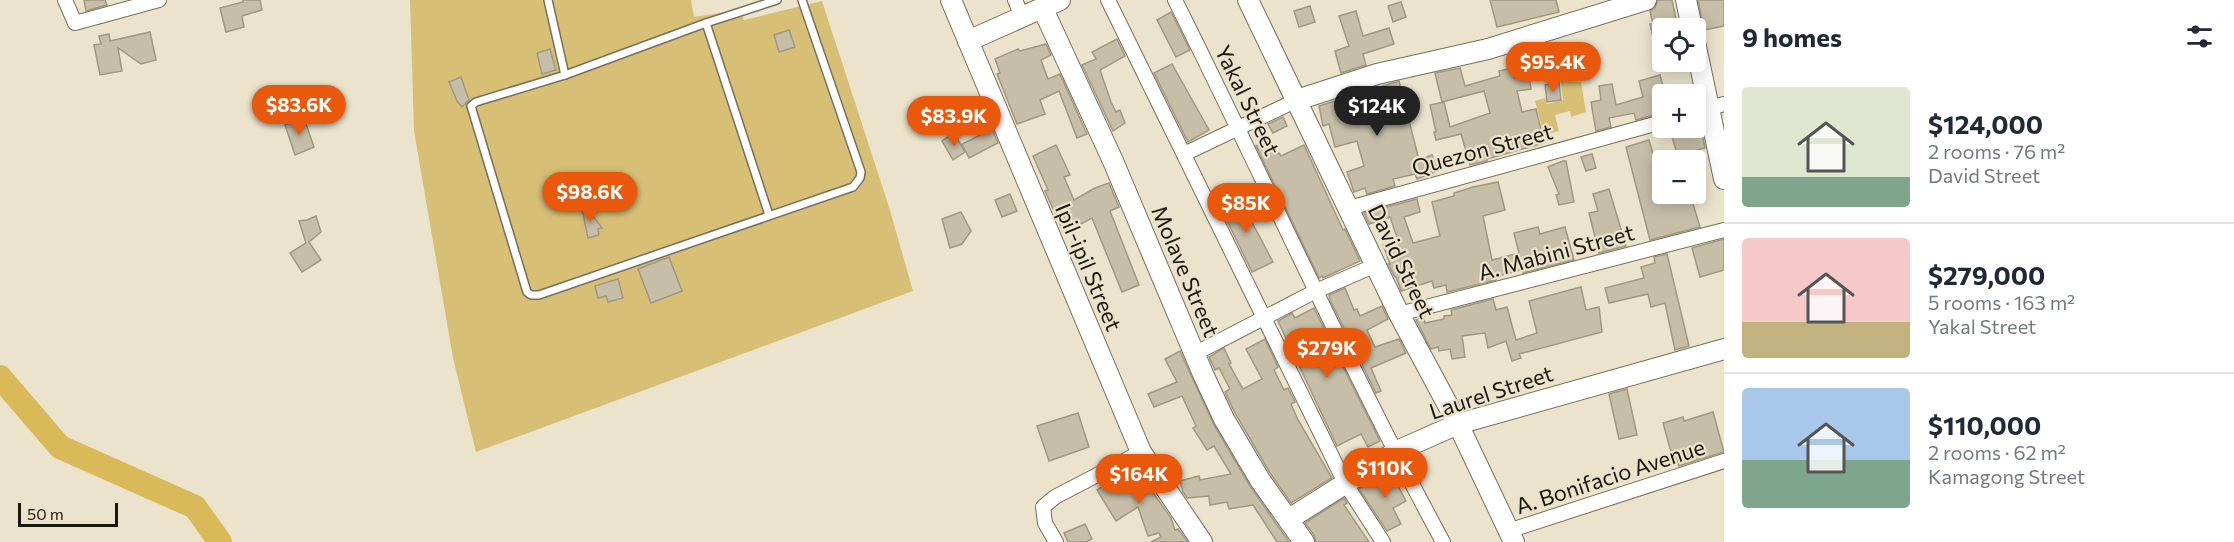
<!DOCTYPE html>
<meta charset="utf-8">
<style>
:root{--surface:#fff;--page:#f2f2f3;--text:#1f2937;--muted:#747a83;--line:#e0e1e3;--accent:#ea580c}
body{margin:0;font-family:Commissioner,sans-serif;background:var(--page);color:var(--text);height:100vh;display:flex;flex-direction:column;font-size:22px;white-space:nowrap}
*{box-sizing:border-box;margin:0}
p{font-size:20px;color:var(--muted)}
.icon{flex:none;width:33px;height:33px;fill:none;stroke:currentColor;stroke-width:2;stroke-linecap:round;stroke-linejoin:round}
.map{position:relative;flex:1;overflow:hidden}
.panel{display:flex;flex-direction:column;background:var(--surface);width:510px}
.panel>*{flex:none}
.buttons{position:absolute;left:1652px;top:18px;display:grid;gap:12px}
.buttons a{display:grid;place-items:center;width:54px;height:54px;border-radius:6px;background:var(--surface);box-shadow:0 3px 15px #0003;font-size:30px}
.scale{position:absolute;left:18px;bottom:15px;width:100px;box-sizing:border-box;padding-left:6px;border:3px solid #1b1810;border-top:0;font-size:16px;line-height:21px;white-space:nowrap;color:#1b1810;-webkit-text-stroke:4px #ebe3cc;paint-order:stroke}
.price{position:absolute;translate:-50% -51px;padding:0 14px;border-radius:21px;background:var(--accent);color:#fff;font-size:20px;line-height:39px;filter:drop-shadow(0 2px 3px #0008)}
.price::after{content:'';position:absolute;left:50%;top:36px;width:18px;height:14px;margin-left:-9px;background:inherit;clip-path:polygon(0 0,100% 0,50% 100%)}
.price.selected{background:#222;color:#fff}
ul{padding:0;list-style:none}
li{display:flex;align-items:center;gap:18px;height:150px;padding:0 18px}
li+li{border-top:2px solid var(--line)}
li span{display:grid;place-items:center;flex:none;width:168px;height:120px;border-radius:6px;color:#555}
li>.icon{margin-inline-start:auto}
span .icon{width:72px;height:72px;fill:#fffc;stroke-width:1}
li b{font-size:26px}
h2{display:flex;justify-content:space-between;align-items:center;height:72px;padding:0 18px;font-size:26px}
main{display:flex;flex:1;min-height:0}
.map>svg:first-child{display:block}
.green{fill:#d8bf76}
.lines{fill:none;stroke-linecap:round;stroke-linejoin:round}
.river{stroke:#daba58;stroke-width:24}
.building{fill:#c6bea7;stroke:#a09882;stroke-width:1.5}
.lane-casing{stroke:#776f5a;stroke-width:10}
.street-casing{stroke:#776f5a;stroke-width:16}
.secondary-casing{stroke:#776f5a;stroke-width:22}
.lane{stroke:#fff;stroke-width:7}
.street{stroke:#fff;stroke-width:14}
.secondary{stroke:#fff;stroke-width:20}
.labels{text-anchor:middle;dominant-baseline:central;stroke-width:4.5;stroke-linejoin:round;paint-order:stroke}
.street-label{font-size:22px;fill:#1b1810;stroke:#ebe3cc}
</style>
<main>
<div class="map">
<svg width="1724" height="542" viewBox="0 0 1724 542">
<rect width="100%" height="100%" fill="#ebe3cc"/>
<g class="green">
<polygon points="410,0 691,0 694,17 740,10 744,20 822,1 889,207 913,291 476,452 453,358 414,131"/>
<polygon points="1561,81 1581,82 1586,112 1571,117 1570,111 1555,115 1559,131 1544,135 1535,101 1545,98 1547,104 1563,100"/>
</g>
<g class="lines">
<polyline class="river" points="0,377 60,447 195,507 220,542"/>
</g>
<g class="building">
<polygon points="84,0 105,0 107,5 86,11"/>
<polygon points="243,0 260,0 262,10 242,16 244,27 226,32 220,8 243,2"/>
<polygon points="1490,0 1556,0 1559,12 1497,27"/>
<polygon points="1658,0 1672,0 1678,28 1662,28 1662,58 1658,59 1650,24 1653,24 1650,11 1655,8"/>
<polygon points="1698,0 1724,0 1724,26 1704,30"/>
<polygon points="1401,2 1406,17 1393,22 1388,6"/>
<polygon points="1310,6 1315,22 1299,27 1294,11"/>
<polygon points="1356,11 1363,36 1389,28 1394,44 1363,54 1366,65 1341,73 1335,51 1349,46 1339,16"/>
<polygon points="1171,12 1190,50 1176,57 1157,20"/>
<polygon points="789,30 795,47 779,52 774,35"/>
<polygon points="150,32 156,60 141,64 118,48 122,71 100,75 94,45 101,44 99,36 109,34 110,41"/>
<polygon points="1117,39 1125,56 1100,70 1111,102 1116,112 1120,110 1125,123 1113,131 1082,65 1096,59 1092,52"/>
<polygon points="1046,44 1051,55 1041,60 1048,79 1060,74 1087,134 1077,138 1059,91 1040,100 1045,114 1017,124 997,74 1000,73 995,59 1018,49 1020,51"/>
<polygon points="550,49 556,70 542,74 537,53"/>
<polygon points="1172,64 1209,130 1188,142 1154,73"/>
<polygon points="1460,68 1465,86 1500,76 1499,71 1512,68 1514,78 1529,76 1531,89 1517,91 1522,112 1536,109 1544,143 1487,159 1487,161 1470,165 1461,134 1436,140 1434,132 1436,132 1430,105 1444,102 1450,127 1490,113 1484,91 1442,102 1435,73"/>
<polygon points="1660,75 1665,94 1662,94 1662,113 1636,120 1634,113 1609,118 1611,127 1596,131 1591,102 1601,100 1599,86 1612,84 1616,105 1643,97 1639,81"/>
<polygon points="461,77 469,100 462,107 457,101 449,82"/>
<polygon points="1399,81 1419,160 1432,155 1438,171 1417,179 1415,174 1393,179 1395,186 1367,194 1365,188 1354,192 1347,172 1364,166 1357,141 1335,147 1329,124 1323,126 1319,106"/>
<polygon points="1559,83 1561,100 1547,102 1545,85"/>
<polygon points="1283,117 1287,126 1273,133 1268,124"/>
<polygon points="304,118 314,147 295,155 285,125"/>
<polygon points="992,129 998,143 969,158 962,144"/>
<polygon points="1701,129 1705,148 1697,150 1700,160 1679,160 1672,137"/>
<polygon points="954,133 965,152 953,160 942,141"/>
<polygon points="1271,140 1277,154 1279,153 1281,156 1304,145 1343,230 1345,229 1360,261 1323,278 1322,276 1319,278 1256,146"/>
<polygon points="1649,140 1657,168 1662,166 1662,197 1676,194 1690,194 1700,227 1650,240 1626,147"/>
<polygon points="1056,145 1070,175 1064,177 1074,200 1095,188 1109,183 1119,207 1110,211 1139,285 1122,292 1092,218 1064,233 1045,191 1048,190 1033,156"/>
<polygon points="1592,154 1596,168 1586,171 1581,157"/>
<polygon points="1563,161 1566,161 1574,202 1559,205 1556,195 1559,194 1548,167"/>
<polygon points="1498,182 1505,210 1483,216 1492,260 1519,253 1514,233 1538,227 1540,234 1565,227 1574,260 1523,273 1523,269 1495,277 1496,280 1447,292 1446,285 1434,288 1432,281 1401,291 1396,277 1395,277 1388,264 1390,264 1383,245 1398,240 1390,217 1369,224 1364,213 1417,199 1420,212 1404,217 1413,243 1440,236 1432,202 1454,196 1454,193 1473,187"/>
<polygon points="1609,189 1626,246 1599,253 1589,213 1598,211 1593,194"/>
<polygon points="1010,194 1017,211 1002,217 995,200"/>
<polygon points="1237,194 1273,262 1252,272 1219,204"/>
<polygon points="580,199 602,228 598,229 599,235 588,238"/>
<polygon points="961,212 971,231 962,244 950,248 942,219"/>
<polygon points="316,216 321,232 309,242 321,260 302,272 290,253 306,243 299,221 307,220"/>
<polygon points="1724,239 1724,270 1700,277 1692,248"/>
<polygon points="1667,254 1689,346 1675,350 1665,303 1651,307 1648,294 1609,303 1605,288 1644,278 1641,267 1655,263 1654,257"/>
<polygon points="669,257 682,291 651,303 638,269"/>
<polygon points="618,279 623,298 608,302 606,296 598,298 595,286"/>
<polygon points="1581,287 1586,310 1599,307 1602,332 1519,354 1521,358 1512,361 1506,341 1488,348 1485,333 1462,336 1465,357 1452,359 1450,349 1439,351 1438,347 1431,349 1416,320 1424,317 1425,323 1444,319 1444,316 1452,315 1451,310 1493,299 1496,310 1507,307 1516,340 1537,333 1529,301"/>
<polygon points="1345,288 1354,310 1357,309 1360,316 1382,306 1388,319 1367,330 1375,347 1399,339 1406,353 1371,368 1381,391 1376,393 1330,300 1329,295"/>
<polygon points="1314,308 1380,441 1368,447 1361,434 1337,446 1278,321 1292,313 1295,318"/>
<polygon points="1265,339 1278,367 1274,370 1284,390 1288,388 1295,402 1291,404 1298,420 1332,478 1291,503 1270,473 1235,413 1225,392 1230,389 1219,368 1215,370 1209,357 1224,348 1231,363 1229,364 1243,389 1262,379 1246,349"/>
<polygon points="1180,351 1214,425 1250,486 1289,542 1277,542 1253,505 1229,509 1227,502 1210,505 1209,496 1187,498 1183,492 1180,481 1199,476 1200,480 1231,474 1214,446 1207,450 1193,428 1196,426 1182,396 1154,407 1148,394 1177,382 1165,359"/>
<polygon points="1627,389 1637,435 1619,439 1609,394"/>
<polygon points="1713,412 1724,452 1679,466 1674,451 1671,452 1663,423 1683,417 1684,421"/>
<polygon points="1078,413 1089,447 1049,461 1037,426"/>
<polygon points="1134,466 1171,518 1175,530 1178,529 1188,542 1151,542 1161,537 1159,533 1148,536 1138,507 1116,521 1097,490"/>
<polygon points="1395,471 1402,484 1398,486 1406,501 1393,508 1401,524 1387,531 1359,489 1377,478 1378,480"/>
<polygon points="1344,498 1347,503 1344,505 1369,542 1316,542 1314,535 1305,523"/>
<polygon points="1085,524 1092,539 1086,542 1068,542 1064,533"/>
</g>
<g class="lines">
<defs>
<g id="lane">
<polyline points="548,0 565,75"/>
<polyline points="777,0 706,23 565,75 476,102 471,106 527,292 531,295 539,295 853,187 860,178 861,172 802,0"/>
<polyline points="706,23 769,215"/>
</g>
<g id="street">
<polyline points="65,0 75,23 159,0"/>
<polyline points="1015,0 1022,16"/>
<polyline points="1108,0 1345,483 1383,542"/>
<path d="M1175 0C1265 180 1347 365 1443 542"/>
<polyline points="1695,113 1724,104"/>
<polyline points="1184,154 1297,100"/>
<polyline points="1349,208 1662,122"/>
<polyline points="1399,314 1724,230"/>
<polyline points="1196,353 1316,291 1376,265"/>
<polyline points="1508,531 1724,461"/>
<polyline points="1056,542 1045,523 1043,507 1055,497 1141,452"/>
</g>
<g id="secondary">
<polyline points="951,0 1141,452 1202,542"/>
<polyline points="1248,0 1399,314 1458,424 1514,542"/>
<polyline points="1686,0 1692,28"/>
<polyline points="1043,9 1113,161 1203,374 1224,419 1260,480 1304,542"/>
<polyline points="968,41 1060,0"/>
<polyline points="1695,42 1724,179"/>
<polyline points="1297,100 1377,74 1488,49 1646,0"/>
<polyline points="1289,519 1397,451 1458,424 1724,349"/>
</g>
</defs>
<use href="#lane" class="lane-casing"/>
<use href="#street" class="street-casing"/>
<use href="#secondary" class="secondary-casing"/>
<use href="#lane" class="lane"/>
<use href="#street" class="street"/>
<use href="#secondary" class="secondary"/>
</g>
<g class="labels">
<g class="street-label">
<text transform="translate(1248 100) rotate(64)">Yakal Street</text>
<text transform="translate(1482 149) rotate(-15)">Quezon Street</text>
<text transform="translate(1556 252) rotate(-15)">A. Mabini Street</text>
<text transform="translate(1402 261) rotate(64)">David Street</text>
<text transform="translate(1089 267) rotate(67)">Ipil-ipil Street</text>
<text transform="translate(1186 271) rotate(67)">Molave Street</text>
<text transform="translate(1491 392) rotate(-18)">Laurel Street</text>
<text transform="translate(1610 476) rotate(-18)">A. Bonifacio Avenue</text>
</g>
</g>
</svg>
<div class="buttons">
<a><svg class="icon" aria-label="locate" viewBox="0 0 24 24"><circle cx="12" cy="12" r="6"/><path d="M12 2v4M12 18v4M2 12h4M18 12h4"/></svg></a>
<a>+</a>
<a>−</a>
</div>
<div class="scale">50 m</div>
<b class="price" style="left:1553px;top:93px">$95.4K</b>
<b class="price" style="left:299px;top:136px">$83.6K</b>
<b class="price selected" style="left:1377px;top:137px">$124K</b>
<b class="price" style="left:954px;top:147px">$83.9K</b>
<b class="price" style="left:590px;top:223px">$98.6K</b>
<b class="price" style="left:1246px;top:234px">$85K</b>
<b class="price" style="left:1327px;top:379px">$279K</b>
<b class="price" style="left:1385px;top:499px">$110K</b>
<b class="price" style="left:1139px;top:505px">$164K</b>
</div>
<section class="panel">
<h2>9 homes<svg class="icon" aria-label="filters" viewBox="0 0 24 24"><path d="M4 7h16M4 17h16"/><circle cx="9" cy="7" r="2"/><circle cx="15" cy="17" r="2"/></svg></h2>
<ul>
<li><span style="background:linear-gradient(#dfe7d0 75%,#7fa58c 0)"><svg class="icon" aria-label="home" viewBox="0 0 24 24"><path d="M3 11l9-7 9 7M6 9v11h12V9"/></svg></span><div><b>$124,000</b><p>2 rooms · 76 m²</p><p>David Street</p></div></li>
<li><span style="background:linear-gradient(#f6c9c9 70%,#c2b280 0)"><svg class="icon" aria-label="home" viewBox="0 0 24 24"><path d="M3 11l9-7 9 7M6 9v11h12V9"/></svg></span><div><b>$279,000</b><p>5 rooms · 163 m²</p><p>Yakal Street</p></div></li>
<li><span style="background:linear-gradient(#a9c7e8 60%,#7fa58c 0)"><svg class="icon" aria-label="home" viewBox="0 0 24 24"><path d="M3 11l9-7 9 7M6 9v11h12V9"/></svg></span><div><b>$110,000</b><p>2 rooms · 62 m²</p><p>Kamagong Street</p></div></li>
</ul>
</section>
</main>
